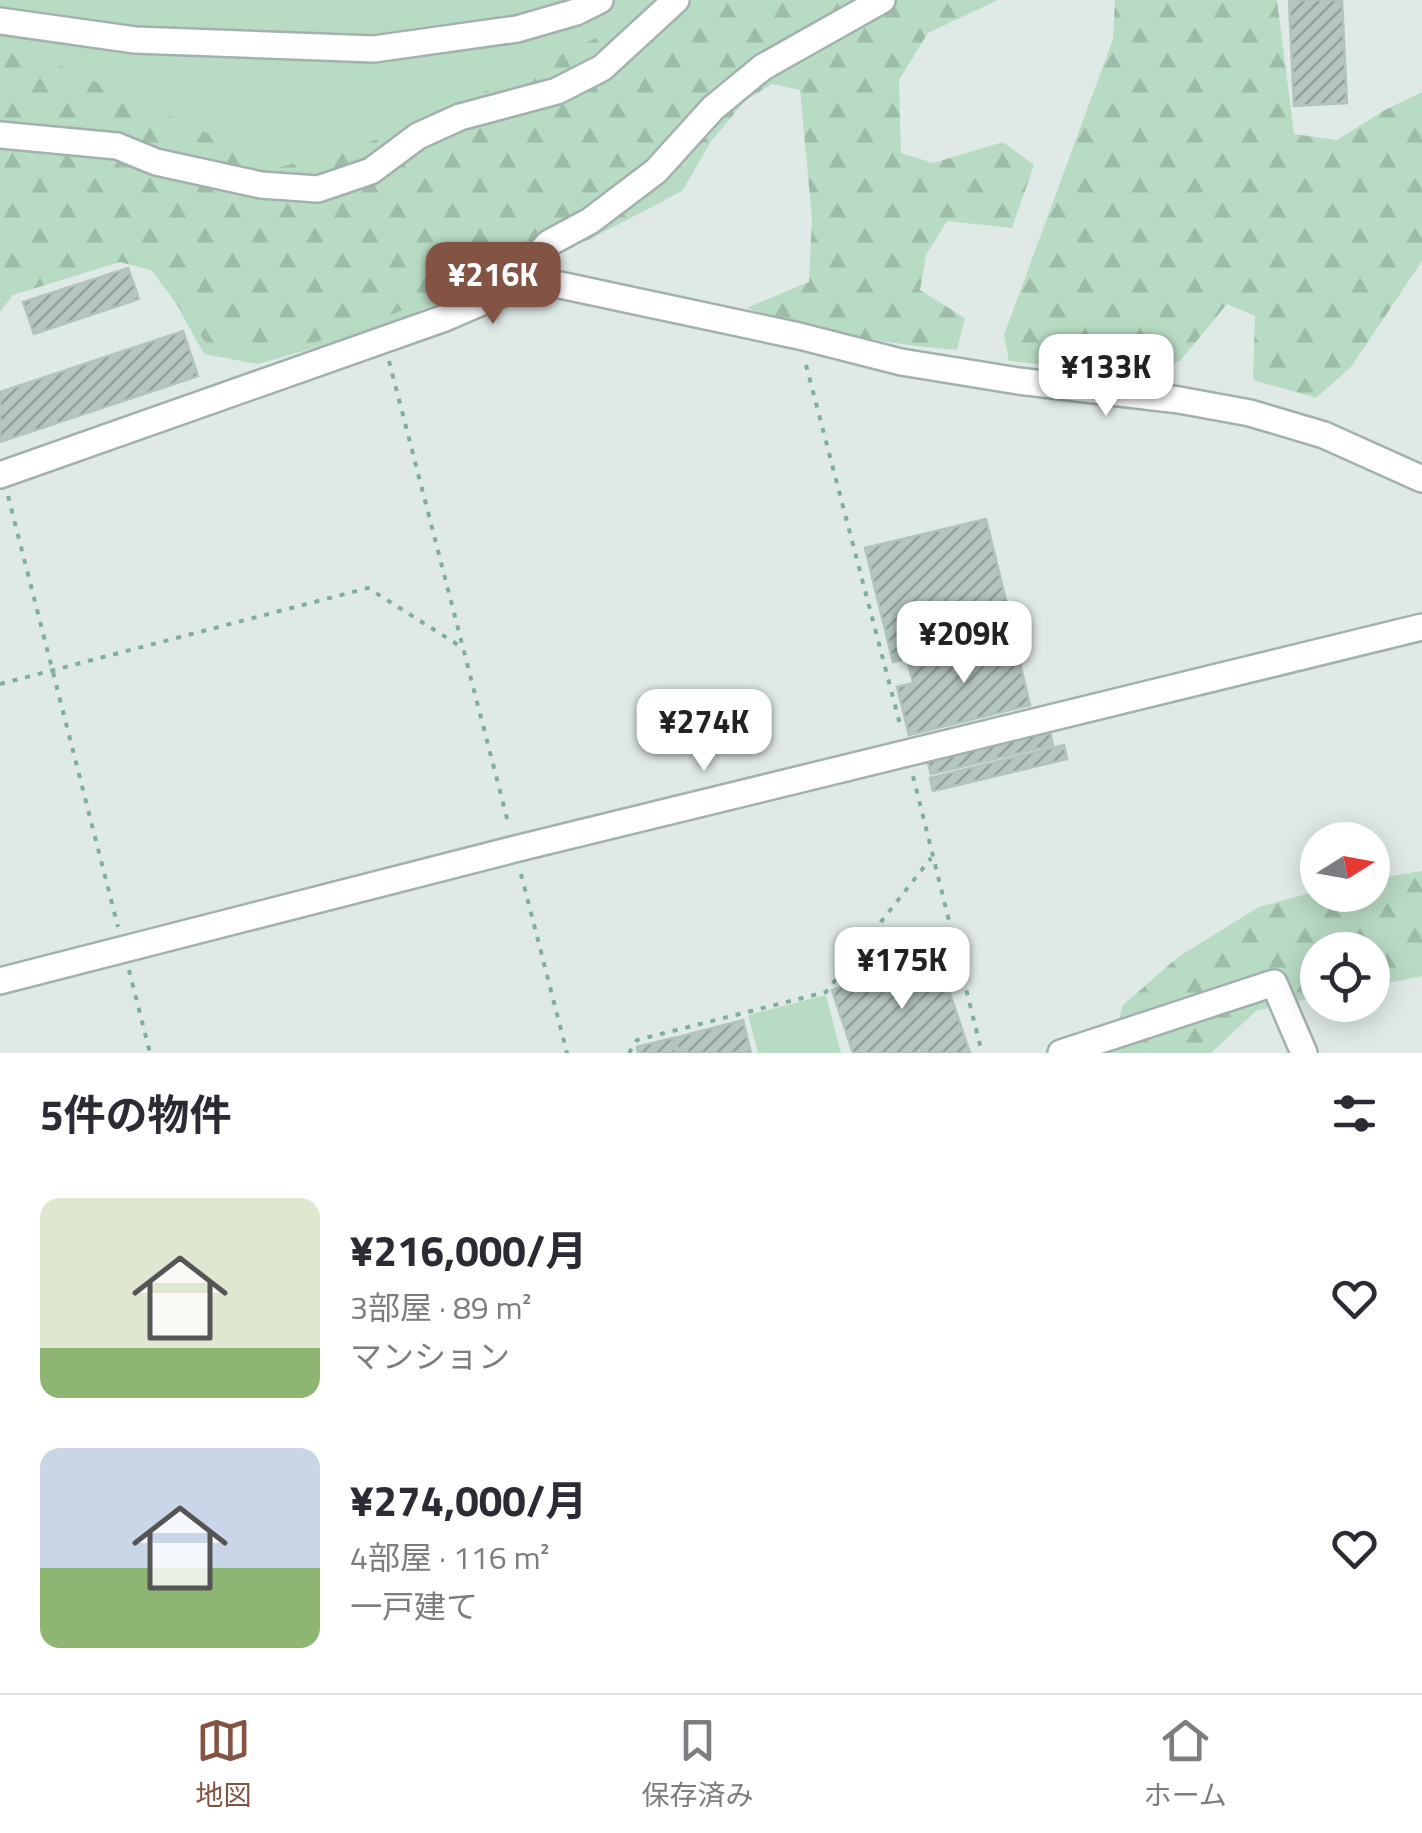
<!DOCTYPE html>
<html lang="ja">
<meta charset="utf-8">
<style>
:root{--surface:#fff;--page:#f7f7f7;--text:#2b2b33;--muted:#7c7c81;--line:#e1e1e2;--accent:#835444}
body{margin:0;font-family:"Titillium Web","Noto Sans JP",sans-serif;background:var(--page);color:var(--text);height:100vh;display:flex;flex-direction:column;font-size:38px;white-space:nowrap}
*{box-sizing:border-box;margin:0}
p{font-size:32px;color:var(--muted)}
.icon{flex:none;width:55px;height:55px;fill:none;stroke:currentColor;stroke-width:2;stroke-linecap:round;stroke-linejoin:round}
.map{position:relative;height:1053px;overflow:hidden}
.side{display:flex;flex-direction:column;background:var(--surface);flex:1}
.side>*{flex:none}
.needle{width:65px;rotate:79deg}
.tools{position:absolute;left:1300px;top:822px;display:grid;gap:20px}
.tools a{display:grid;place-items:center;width:90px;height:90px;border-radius:50%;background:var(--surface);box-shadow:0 5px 25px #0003;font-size:50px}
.price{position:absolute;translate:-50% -85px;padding:0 22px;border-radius:20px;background:#fff;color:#222;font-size:32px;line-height:65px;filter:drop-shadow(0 2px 5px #0008)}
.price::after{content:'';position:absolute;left:50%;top:60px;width:30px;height:22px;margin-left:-15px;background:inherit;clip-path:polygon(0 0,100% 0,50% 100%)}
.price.current{background:var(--accent);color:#fff}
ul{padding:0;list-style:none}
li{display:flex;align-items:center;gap:30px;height:250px;padding:0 40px}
li span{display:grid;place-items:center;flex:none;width:280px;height:200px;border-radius:20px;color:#555}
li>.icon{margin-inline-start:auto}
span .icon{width:120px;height:120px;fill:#fffc;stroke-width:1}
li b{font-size:42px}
h2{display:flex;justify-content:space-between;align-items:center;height:120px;padding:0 40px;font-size:42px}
.dock{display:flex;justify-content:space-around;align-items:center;height:140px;border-top:2px solid var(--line);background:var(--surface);font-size:28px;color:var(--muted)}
.dock a{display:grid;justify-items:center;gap:5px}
.dock .current{color:var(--accent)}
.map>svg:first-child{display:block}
.grass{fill:#b8dbc4}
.forest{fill:url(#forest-firs)}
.building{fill:url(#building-hatch);stroke:#b2c3bd;stroke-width:2.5}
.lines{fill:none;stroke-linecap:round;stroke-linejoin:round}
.minor-casing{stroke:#a2b1ad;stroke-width:30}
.path{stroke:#80ada1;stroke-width:4;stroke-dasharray:5 8;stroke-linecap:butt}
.minor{stroke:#fff;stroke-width:25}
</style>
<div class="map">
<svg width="1422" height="1053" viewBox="0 0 1422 1053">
<defs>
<pattern id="forest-firs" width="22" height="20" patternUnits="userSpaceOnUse" patternTransform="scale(2.5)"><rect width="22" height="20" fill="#b8dbc4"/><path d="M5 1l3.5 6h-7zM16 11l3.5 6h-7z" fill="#9ebda9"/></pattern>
<pattern id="building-hatch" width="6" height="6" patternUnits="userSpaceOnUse" patternTransform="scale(2.5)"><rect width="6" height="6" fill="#b5c5bf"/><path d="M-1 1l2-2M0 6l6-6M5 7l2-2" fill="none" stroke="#93a19c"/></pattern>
</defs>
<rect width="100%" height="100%" fill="#dfeae6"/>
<g class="grass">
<polygon points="0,0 865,0 530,245 501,277 363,334 258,364 204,354 150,257 0,234"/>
<polygon points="826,995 841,1053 758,1053 748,1015"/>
</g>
<g class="forest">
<path d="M667 0H998L928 33 899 80 901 153 933 163 1003 142 1034 165 1012 228 947 221 926 255 920 290 965 318 957 350C885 344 815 331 746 308L809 282 812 219 800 90 772 84 745 101 712 140 682 191 646 210 588 240 565 247 544 241 507 256 473 280 358 329 283 352 245 355 207 344 151 270 120 262 13 295 0 312V38L281 167 397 134 600 36Z"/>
<polygon points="1115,0 1277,0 1294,134 1337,140 1385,110 1422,92 1422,261 1351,367 1316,398 1253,380 1255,316 1227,304 1181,360 1149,375 1009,361 1004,335 1113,39"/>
<polygon points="1422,871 1422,976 1373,986 1372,950 1318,950 1317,997 1256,1011 1211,1053 1088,1053 1113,1044 1123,1005 1178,957 1259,907 1317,891 1318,895 1372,895 1373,879"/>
</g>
<g class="building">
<polygon points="1289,0 1342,0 1347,103 1294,106"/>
<polygon points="128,268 139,299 34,334 23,302"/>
<polygon points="183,331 198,376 0,442 0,392"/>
<polygon points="986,519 1014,633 893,662 865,548"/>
<polygon points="1014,637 1030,705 909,735 897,687 913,683 908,663"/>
<polygon points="1049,727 1053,745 931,774 926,756"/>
<polygon points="1064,745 1067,759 933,791 930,778"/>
<polygon points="937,955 970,1053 853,1053 832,990"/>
<polygon points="743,1020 751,1053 679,1053 675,1038"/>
<polygon points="673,1038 676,1053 638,1053 637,1047"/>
</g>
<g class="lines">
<defs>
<g id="minor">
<polyline points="0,21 135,40 374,49 517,29 576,12 600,0"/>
<polyline points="0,135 117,146 156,162 261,185 318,189 371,171 418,136 460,117 557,91 602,68 676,0"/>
<polyline points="526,283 560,285 799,336 901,362 1018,381 1179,400 1250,413 1324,435 1422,479"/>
<polyline points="0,475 445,318 526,283 527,267 549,243 590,221 656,171 713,108 763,67 882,0"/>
<polyline points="0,981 515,849 1422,627"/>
<polyline points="1061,1053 1274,983 1304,1053"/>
</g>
</defs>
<use href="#minor" class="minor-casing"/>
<g class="path">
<polyline points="389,361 509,826"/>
<polyline points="806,365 901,728"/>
<polyline points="8,496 118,927"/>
<polyline points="0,684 368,588 463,648"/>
<polyline points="913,776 982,1053"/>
<polyline points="521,874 567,1053"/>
<polyline points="129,970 150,1053"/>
<polyline points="629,1053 637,1040 826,992 931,858"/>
</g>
<use href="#minor" class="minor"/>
</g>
</svg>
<div class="tools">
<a><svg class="needle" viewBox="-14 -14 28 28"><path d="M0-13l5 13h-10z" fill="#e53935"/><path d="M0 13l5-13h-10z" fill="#7c7c81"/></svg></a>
<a><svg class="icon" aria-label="locate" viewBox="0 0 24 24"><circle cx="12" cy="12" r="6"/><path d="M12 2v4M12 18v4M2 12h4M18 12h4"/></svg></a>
</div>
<b class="price current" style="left:493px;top:327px">¥216K</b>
<b class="price" style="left:1106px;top:419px">¥133K</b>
<b class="price" style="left:964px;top:686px">¥209K</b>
<b class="price" style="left:704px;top:774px">¥274K</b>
<b class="price" style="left:902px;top:1012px">¥175K</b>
</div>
<section class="side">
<h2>5件の物件<svg class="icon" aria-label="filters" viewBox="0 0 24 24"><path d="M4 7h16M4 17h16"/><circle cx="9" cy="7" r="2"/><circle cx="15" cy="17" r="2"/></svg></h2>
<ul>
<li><span style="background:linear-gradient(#dfe7d0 75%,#8fb573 0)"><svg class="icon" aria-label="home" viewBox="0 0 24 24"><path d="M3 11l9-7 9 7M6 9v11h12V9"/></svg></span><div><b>¥216,000/月</b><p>3部屋 · 89 m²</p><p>マンション</p></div><svg class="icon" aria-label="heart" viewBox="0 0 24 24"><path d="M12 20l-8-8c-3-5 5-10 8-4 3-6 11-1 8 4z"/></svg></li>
<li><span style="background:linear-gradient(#c9d6e8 60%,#8fb573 0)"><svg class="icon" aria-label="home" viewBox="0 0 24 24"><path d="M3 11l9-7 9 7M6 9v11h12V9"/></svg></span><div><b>¥274,000/月</b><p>4部屋 · 116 m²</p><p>一戸建て</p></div><svg class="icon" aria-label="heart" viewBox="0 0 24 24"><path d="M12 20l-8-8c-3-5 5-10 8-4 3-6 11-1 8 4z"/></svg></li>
</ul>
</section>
<nav class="dock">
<a class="current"><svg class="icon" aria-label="map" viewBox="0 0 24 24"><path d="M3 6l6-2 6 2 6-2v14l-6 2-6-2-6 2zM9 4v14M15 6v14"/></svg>地図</a>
<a><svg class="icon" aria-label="saved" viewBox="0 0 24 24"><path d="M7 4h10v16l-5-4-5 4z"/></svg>保存済み</a>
<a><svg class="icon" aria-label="home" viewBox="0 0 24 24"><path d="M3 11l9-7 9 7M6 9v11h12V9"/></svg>ホーム</a>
</nav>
